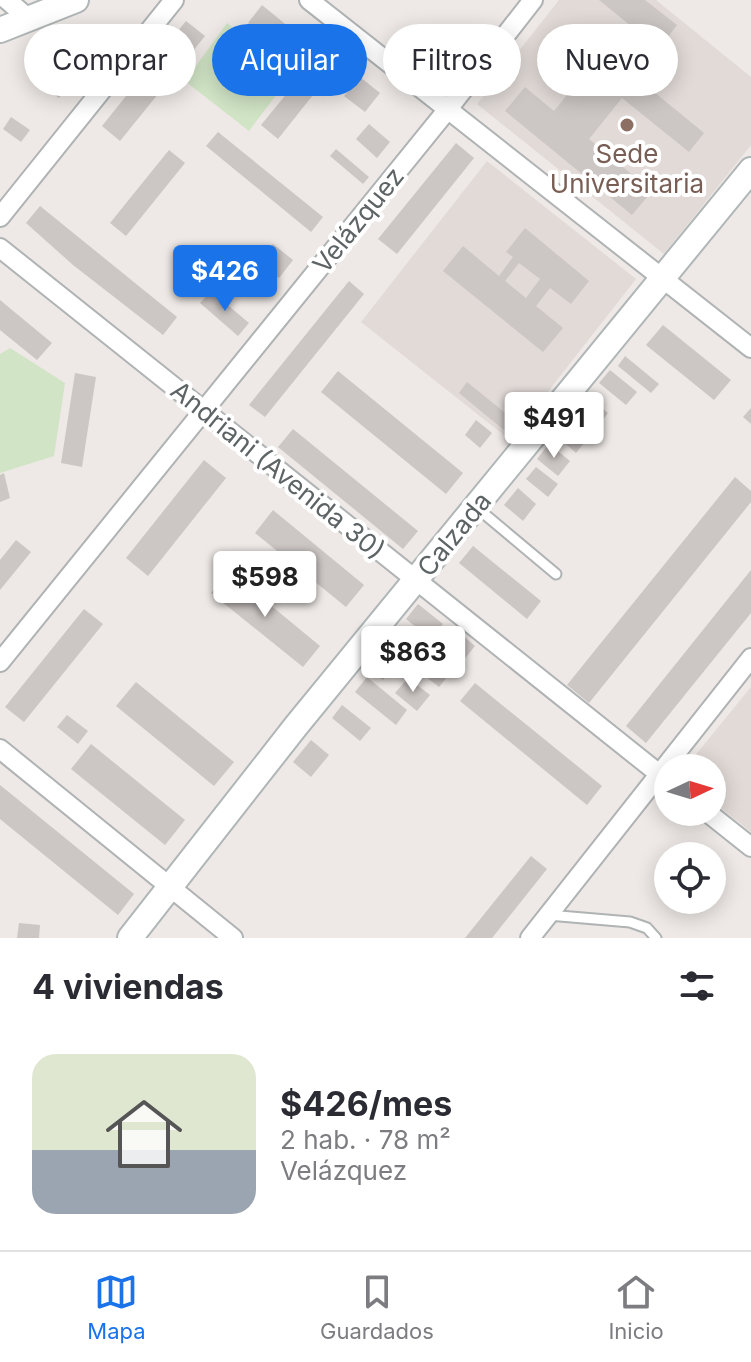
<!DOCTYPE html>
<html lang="es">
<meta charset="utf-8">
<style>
:root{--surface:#fff;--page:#f7f7f7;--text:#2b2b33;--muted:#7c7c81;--line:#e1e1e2;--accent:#1a73e8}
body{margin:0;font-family:Inter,sans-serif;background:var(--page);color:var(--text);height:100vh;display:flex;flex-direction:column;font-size:30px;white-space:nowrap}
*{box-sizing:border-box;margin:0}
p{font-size:26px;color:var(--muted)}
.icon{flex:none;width:44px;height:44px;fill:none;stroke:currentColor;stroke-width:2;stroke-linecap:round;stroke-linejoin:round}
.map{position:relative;height:938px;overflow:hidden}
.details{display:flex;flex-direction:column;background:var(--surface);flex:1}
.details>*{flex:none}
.guide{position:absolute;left:24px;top:24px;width:704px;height:72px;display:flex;gap:16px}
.needle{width:52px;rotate:86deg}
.controls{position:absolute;left:654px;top:754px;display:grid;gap:16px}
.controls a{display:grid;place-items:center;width:72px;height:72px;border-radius:50%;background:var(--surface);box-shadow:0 4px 20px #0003;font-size:40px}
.price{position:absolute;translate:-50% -68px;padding:0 18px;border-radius:8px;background:#fff;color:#222;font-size:26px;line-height:52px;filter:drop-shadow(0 2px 4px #0008)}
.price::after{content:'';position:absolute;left:50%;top:48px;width:24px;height:18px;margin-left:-12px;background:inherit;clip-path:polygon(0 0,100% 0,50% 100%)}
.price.current{background:var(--accent);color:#fff}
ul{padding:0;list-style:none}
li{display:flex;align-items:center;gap:24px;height:200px;padding:0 32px}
li span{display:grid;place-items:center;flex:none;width:224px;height:160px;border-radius:24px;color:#555}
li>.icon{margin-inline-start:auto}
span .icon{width:96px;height:96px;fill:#fffc;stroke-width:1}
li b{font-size:34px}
h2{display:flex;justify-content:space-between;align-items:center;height:96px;padding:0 32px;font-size:34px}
.pill{padding:0 28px;border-radius:36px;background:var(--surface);box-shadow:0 4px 20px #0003;font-size:28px;line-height:72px}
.pill.current{background:var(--accent);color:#fff}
.tabs{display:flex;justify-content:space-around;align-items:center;height:112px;border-top:2px solid var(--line);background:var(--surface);font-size:22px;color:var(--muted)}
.tabs a{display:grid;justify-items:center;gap:4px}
.tabs .current{color:var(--accent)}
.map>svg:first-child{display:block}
.education{fill:#e1dad7}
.green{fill:#d1e4c5}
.building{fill:#ccc6c4;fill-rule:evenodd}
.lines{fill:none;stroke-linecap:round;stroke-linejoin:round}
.lane-casing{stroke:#afb3b4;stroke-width:13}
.street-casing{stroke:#afb3b4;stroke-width:22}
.secondary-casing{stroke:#b0b6b7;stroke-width:28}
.lane{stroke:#fff;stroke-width:9}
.street{stroke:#fff;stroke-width:18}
.secondary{stroke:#fff;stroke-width:24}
.education-dot{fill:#8d6e63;stroke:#fff;stroke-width:3}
.labels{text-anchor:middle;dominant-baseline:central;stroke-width:8;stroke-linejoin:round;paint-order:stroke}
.education-label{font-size:26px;fill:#785e54;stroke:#fff}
.street-label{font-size:26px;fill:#5e6465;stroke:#fff}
</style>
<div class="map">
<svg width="751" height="938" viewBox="0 0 751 938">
<rect width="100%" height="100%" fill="#eee9e6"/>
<g class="education">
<polygon points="559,0 656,0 751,77 751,145 664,254 477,104"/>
<polygon points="487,161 636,279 510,440 361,322"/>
<polygon points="751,687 751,832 712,801 712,768 685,768"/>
</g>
<g class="green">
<polygon points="227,23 292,74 249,131 185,81"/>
<polygon points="10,348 65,383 54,456 0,473 0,354"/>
</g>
<g class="building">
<polygon points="599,0 645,0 677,25 637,78 704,133 689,152 622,98 589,139 652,191 632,215 505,111 525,87 554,111 587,70 559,46 574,27 625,69 647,39"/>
<polygon points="262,5 295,32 281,50 248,23"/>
<polygon points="186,21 205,36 120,141 102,126"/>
<polygon points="50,51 78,71 59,98 31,78"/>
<polygon points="320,53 336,66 278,139 261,125"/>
<polygon points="360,77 380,93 365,112 344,96"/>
<polygon points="11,117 30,130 21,142 3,129"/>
<polygon points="369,124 390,142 377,158 356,139"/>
<polygon points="218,132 323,217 311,232 206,146"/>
<polygon points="456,143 474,158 397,254 378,239"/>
<polygon points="336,149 369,177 363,184 330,156"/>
<polygon points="169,150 185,163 126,236 110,223"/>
<polygon points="40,206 177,317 163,335 73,265 26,223"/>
<path d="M525 228 589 281 571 304 550 288 536 306 563 328 543 352 443 271 463 246 499 276 513 257 506 252ZM519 263 540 279 526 298 505 281Z"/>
<polygon points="273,244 293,260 279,278 259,262"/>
<polygon points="242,268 253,277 240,293 229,284"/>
<polygon points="349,281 364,294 265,417 249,405"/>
<polygon points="211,291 249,323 238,336 200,303"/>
<polygon points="0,300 52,343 37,360 0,330"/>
<polygon points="663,325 731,380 714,400 646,345"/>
<polygon points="625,356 659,384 651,393 618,366"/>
<polygon points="610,370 637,392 626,405 599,383"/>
<polygon points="338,371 463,473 446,494 321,392"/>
<polygon points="75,373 96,377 82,467 61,463"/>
<polygon points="467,382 514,420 505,431 459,393"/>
<polygon points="590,399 608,413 576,453 559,438"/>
<polygon points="751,408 751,424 743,417"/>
<polygon points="476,420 492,433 480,448 465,435"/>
<polygon points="293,429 418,531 403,549 278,447"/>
<polygon points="549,444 570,461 558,476 537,459"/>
<polygon points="204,460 226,478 148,576 126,558"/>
<polygon points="536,467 558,484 548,497 526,479"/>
<polygon points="4,473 10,498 0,502 0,475"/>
<polygon points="735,477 751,491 751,502 589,703 567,685"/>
<polygon points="518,488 536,504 523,521 504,505"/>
<polygon points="273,510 364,585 346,607 255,533"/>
<polygon points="16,540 31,552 0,590 0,560"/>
<polygon points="473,546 541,601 527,619 459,563"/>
<polygon points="751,570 751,613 646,743 626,726"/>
<polygon points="229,571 320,646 303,667 211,593"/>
<polygon points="418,604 443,624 431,639 406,619"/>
<polygon points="84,609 103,624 24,722 5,707"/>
<polygon points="462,635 475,646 462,662 449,651"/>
<polygon points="399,636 417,650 402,669 384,654"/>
<polygon points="434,658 451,672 439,687 421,673"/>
<polygon points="377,659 391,670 383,680 369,669"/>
<polygon points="367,677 407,710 396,725 355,692"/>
<polygon points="408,678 430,695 417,711 395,693"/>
<polygon points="136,682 234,762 214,786 116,706"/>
<polygon points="475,683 602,786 587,805 460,701"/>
<polygon points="342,705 371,728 360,741 332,718"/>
<polygon points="67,715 88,731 78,744 57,727"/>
<polygon points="311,740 329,755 311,777 293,762"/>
<polygon points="91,744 185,820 165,845 71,769"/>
<polygon points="0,785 134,894 118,915 0,819"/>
<polygon points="531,856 547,869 492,938 465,938"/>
<polygon points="19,923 40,925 39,938 17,938"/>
</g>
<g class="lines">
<defs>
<g id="lane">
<polyline points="476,507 556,574"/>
<polyline points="548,915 630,922 647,928 656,938"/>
</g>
<g id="street">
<polyline points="7,0 28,18"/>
<polyline points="309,0 751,348"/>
<polyline points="0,217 174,0"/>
<polyline points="0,248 668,781"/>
<polyline points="0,662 448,109 533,0"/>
<polyline points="0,749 233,938"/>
<polyline points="707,812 751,847"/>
<polyline points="530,938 751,658"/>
</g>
<g id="secondary">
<polyline points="0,30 76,0"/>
<polyline points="130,938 296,726 751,170"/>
</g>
</defs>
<use href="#lane" class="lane-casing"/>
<use href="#street" class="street-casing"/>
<use href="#secondary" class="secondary-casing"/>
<use href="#lane" class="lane"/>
<use href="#street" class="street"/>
<use href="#secondary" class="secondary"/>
</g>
<circle class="education-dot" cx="627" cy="125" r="8"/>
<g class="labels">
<g class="education-label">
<text x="627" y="153">Sede<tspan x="627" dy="30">Universitaria</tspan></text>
</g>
<g class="street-label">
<text transform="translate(358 220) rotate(-51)">Velázquez</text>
<text transform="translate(278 470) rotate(39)">Andriani (Avenida 30)</text>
<text transform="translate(454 534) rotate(-51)">Calzada</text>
</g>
</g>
</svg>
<div class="controls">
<a><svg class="needle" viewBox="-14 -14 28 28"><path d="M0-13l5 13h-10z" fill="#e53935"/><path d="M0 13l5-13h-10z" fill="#7c7c81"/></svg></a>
<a><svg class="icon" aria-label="locate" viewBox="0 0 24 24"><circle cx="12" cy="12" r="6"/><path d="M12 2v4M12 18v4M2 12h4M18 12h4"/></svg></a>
</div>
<b class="price current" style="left:225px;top:313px">$426</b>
<b class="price" style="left:554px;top:460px">$491</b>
<b class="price" style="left:265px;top:619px">$598</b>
<b class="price" style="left:413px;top:694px">$863</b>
<div class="guide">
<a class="pill">Comprar</a>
<a class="pill current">Alquilar</a>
<a class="pill">Filtros</a>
<a class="pill">Nuevo</a>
</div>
</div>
<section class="details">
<h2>4 viviendas<svg class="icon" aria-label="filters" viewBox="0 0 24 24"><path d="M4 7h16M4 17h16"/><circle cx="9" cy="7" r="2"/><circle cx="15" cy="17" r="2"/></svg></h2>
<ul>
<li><span style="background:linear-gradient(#dfe7d0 60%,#9aa5b1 0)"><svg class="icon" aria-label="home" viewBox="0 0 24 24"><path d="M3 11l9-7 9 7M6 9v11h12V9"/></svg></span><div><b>$426/mes</b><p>2 hab. · 78 m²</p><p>Velázquez</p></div></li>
</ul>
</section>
<nav class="tabs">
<a class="current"><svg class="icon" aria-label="map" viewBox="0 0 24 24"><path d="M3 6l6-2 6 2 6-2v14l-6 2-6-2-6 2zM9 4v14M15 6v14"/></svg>Mapa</a>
<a><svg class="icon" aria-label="saved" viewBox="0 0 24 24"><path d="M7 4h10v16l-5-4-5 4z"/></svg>Guardados</a>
<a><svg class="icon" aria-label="home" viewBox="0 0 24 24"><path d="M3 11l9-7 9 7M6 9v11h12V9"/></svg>Inicio</a>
</nav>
